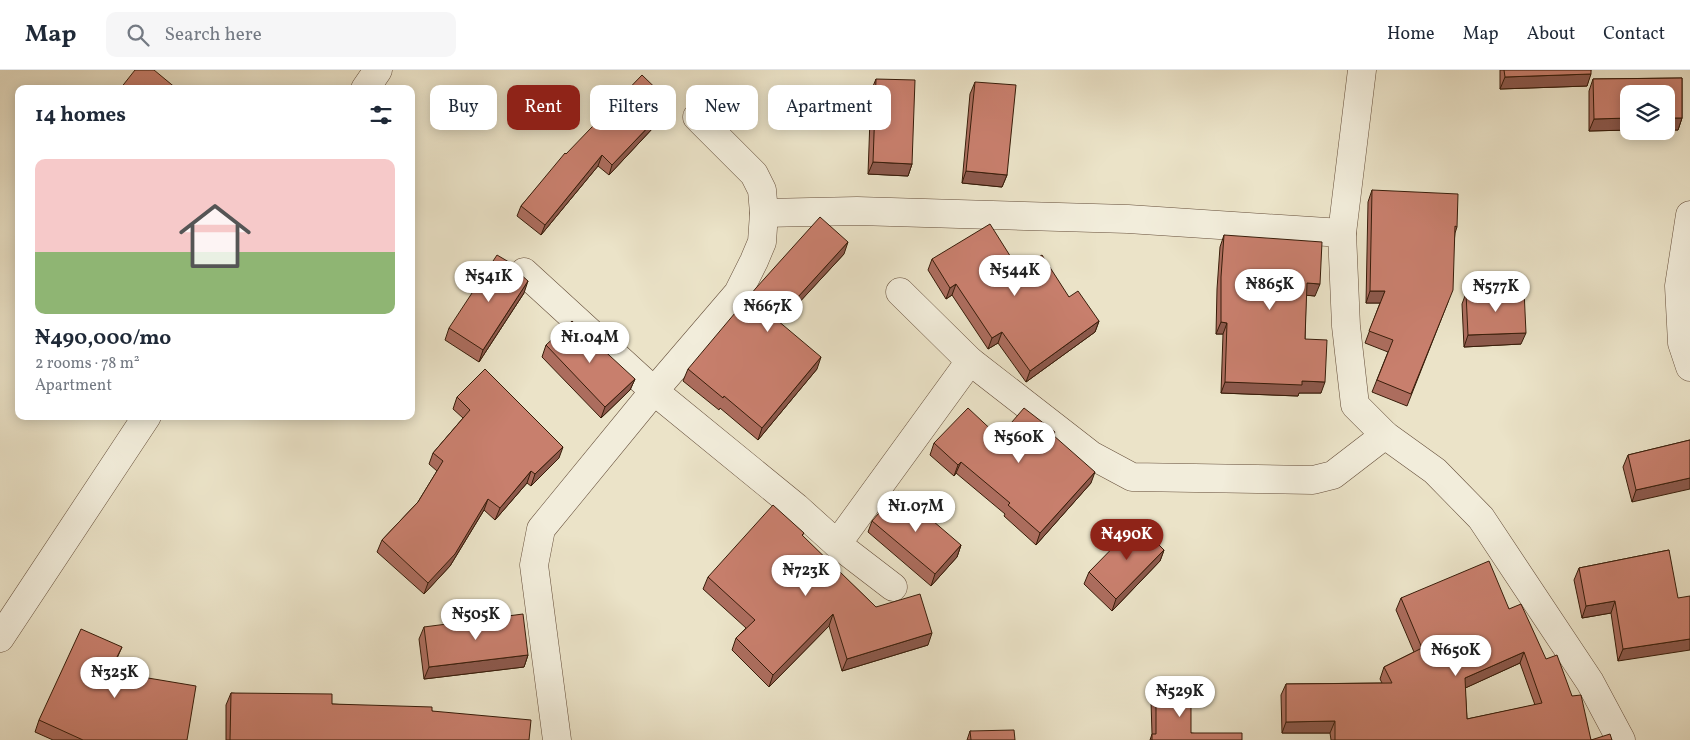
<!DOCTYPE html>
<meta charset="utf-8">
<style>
:root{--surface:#fff;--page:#f6f6f7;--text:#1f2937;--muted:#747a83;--line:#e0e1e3;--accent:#8f2418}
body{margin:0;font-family:Vollkorn,serif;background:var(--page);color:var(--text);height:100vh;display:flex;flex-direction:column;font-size:19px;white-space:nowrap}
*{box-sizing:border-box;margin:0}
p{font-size:16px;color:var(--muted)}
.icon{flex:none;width:28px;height:28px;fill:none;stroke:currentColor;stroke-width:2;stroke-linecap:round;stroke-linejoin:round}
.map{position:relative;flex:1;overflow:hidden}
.details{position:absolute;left:15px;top:15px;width:400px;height:335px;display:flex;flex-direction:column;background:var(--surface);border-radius:10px;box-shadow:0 2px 12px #0003}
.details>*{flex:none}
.banner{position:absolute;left:430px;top:15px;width:475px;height:45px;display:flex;gap:10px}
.buttons{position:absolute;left:1620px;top:15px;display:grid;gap:10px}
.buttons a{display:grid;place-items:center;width:55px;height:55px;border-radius:10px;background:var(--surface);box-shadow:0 2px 12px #0003;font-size:25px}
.price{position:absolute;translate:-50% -42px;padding:0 11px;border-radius:18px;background:#fff;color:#222;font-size:16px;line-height:32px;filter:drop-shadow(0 1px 2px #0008)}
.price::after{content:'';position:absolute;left:50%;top:30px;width:15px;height:11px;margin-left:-8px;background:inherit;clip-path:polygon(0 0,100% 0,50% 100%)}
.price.current{background:var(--accent);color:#fff}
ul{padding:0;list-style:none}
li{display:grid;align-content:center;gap:10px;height:265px;padding:0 20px}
li span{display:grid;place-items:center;height:155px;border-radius:10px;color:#555}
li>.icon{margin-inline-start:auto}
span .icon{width:90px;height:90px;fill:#fffc;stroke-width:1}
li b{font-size:21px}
h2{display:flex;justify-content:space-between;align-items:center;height:60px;padding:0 20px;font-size:21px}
.pill{padding:0 18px;border-radius:10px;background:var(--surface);box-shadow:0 2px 12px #0003;font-size:18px;line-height:45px}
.pill.current{background:var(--accent);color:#fff}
header{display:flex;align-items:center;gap:30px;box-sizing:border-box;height:70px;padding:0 25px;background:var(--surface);border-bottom:1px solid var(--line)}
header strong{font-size:24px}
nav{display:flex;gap:28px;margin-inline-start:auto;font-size:18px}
.search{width:350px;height:45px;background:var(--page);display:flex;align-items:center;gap:12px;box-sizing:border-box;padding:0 18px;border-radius:10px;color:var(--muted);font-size:19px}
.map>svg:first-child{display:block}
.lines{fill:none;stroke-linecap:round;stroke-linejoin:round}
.minor-casing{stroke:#654e3a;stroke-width:29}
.minor{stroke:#f2eddb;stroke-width:28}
.wall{fill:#ac6d5e;stroke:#381d0a;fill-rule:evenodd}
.shaded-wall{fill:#8c594c;stroke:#381d0a}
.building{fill:#c87f6d;stroke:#381d0a;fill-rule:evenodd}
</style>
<header>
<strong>Map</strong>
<div class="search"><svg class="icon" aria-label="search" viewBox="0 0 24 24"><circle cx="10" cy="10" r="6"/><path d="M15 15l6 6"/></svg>Search here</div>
<nav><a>Home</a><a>Map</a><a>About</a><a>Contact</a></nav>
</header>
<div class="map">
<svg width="1690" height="670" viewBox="0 0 1690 670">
<rect width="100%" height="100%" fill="#ebe3c8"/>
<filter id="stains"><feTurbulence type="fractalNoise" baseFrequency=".004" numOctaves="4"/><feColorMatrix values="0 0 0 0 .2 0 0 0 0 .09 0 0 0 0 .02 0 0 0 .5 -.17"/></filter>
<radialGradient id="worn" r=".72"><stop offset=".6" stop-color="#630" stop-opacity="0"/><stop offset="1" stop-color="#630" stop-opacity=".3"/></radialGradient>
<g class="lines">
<defs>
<g id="minor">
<polyline points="1362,0 1342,163 1346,256 1355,335 1385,365 1435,401 1481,448 1590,612 1621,670"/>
<polyline points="365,19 378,0"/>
<polyline points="764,143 857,141 1128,149 1342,163"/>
<polyline points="1690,145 1679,216 1682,273 1690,297"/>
<polyline points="524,202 654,321 796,437 837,474 970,291"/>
<polyline points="900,222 970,291 1091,385 1132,407 1313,410 1333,405 1385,365"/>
<polyline points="837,474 893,517"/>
<polyline points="0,568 147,346"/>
<polyline points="557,670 534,495 541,459 654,321 738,223 754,191 762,172 764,143 762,120 754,104 697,47"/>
</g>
</defs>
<use href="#minor" class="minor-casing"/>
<use href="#minor" class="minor"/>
</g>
<g class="wall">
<polygon points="1500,0 1591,0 1587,16 1500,19"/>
<polygon points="1682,8 1682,48 1678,60 1666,60 1666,24 1629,24 1629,60 1589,61 1589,21 1593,9"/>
<polygon points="876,9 912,94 908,106 868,104 871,21"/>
<polygon points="975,12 1007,105 1002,117 962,113 970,24"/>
<polygon points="671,33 667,43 609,105 598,96 541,165 517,146 521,136 566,84"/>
<polygon points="1372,120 1457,157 1455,163 1448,232 1407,336 1372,322 1388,282 1365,273 1380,233 1366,233 1368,132"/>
<polygon points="1224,165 1315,226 1306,225 1305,269 1321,323 1299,323 1298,326 1221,323 1223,264 1216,264 1217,219 1220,177"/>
<polygon points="844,184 780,253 817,299 758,370 720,338 719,340 683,311 688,299"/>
<polygon points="932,189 1019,200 1069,227 1099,251 1095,262 1026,312 998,273 988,279 952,225 946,229 928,200"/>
<polygon points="524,223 479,292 445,270 449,258"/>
<polygon points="1466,223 1521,274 1464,277 1462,234"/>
<polygon points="546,275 635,309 630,320 601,348 542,287"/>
<polygon points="457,327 559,388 531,416 527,413 495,450 484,440 450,496 424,524 377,482 382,470 418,432 437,401 429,394 433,383 463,348 453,339"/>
<polygon points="1054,366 1091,413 1036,475 1004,446 1005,444 956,403 954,406 930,385 934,373 999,367"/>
<polygon points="1690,370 1632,432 1623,397 1628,385"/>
<polygon points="872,451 961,475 957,487 931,516 868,462"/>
<polygon points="804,463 802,466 876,537 928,575 842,601 829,556 769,617 732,580 736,568 746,558 703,519 708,507"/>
<polygon points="1164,480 1160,491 1112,541 1084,514 1089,502"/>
<polygon points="1669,480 1618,591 1611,543 1582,548 1574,510 1579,498"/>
<path d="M1401 528 1509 539 1572 626 1591 670H1612H1331L1330 663H1282L1281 625 1286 614 1382 613 1380 609 1384 597 1414 582 1396 540ZM1520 593 1535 635 1467 649 1465 618Z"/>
<polygon points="424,557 528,585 524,597 424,609 419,569"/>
<polygon points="122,577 114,595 187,670 53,670 35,662 39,650"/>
<polygon points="1156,619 1191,663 1242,670 1150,670 1152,664 1151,631"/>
<polygon points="231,623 332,634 432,641 529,670 226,670 226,635"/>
<polygon points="970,661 1015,670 967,670"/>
</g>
<g class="shaded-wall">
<polygon points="1591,4 1587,16 1500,19 1505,7"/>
<polygon points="671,33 667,43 609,105 612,95"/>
<polygon points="1629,48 1629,60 1589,61 1594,49"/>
<polygon points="1666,48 1682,48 1678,60 1666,60"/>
<polygon points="602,85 598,96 541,165 545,155"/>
<polygon points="873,92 912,94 908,106 868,104"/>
<polygon points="966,101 1007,105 1002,117 962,113"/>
<polygon points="848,172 844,184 772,262 777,250"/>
<polygon points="528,211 524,223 479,292 483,280"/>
<polygon points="1307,213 1320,214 1315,226 1303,225"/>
<polygon points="956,214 952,225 946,229 950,218"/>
<polygon points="1370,221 1385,221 1381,233 1366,233"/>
<polygon points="1099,251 1095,262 1026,312 1030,301"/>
<polygon points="1221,252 1227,253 1223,264 1216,264"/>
<polygon points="1002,262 998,273 988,279 992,268"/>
<polygon points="1526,263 1521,274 1464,277 1468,265"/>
<polygon points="821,287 817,299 758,370 762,358"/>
<polygon points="635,309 630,320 601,348 605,337"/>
<polygon points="1302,311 1325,312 1321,323 1299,323 1298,326 1221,323 1225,312"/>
<polygon points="563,377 559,388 531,416 535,404"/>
<polygon points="961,392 956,403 954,406 958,395"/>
<polygon points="531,401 527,413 495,450 500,438"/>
<polygon points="1095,402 1091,413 1036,475 1040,463"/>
<polygon points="1690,408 1690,419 1632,432 1636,420"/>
<polygon points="488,429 484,440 450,496 424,524 428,513"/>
<polygon points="961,475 957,487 931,516 935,504"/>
<polygon points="1164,480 1160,491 1112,541 1116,529"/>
<polygon points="1615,531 1611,543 1582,548 1586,536"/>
<polygon points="833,544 829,556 769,617 773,605"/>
<polygon points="932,563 928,575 842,601 847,589"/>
<polygon points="1690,569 1690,580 1618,591 1623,579"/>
<polygon points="1524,582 1520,593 1461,620 1465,608"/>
<polygon points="528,585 524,597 424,609 429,597"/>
<polygon points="1335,651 1330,663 1282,663 1286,652"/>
</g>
<g class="building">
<polygon points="135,0 154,0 177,19 120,19"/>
<polygon points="1504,0 1591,0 1591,4 1505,7"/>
<polygon points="642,5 671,33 612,95 602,85 545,155 521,136 565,83 566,84"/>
<polygon points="1682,8 1682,48 1666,48 1666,24 1629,24 1629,48 1594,49 1593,9"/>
<polygon points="876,9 915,10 912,94 873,92"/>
<polygon points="975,12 1016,15 1007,105 966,101"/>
<polygon points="1372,120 1458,124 1457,157 1455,156 1453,220 1411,324 1377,310 1393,270 1369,261 1385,221 1370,221"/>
<polygon points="820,147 848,172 777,250 821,287 762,358 724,326 723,328 688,299 756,218"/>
<polygon points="990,154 1019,200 1042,185 1069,227 1078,221 1099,251 1030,301 1002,262 992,268 956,214 950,218 932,189"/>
<polygon points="1224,165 1322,172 1320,214 1307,213 1305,269 1327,270 1325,312 1302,311 1302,315 1225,312 1227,253 1221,252 1221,207"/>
<polygon points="497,185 514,195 518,202 528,211 483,280 449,258"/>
<polygon points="1524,220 1526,263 1468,265 1466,223"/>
<polygon points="572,251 635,309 605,337 546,275"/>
<polygon points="485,299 563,377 535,404 531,401 500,438 488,429 455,484 428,513 382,470 418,432 443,391 433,383 470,340 457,327"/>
<polygon points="968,338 999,367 1024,338 1055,362 1053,365 1095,402 1040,463 1008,435 1010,433 961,392 958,395 934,373"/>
<polygon points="1690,370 1690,408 1636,420 1628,385"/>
<polygon points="898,421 961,475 935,504 872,451"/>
<polygon points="773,435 804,463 802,465 876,537 920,524 932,563 847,589 833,544 773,605 736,568 755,550 708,507"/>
<polygon points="1137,453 1164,480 1116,529 1089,502"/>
<polygon points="1669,480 1678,528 1690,526 1690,569 1623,579 1615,531 1586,536 1579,498"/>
<path d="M1489 491 1509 539 1521 534 1546 589 1557 585 1572 626 1581 625 1591 670 1610 664 1612 670H1335V651L1286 652V614L1392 613 1384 597 1422 578 1401 528ZM1524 582 1542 633 1467 649 1465 608Z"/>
<polygon points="523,544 528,585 429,597 424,557"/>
<polygon points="81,559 122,577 113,595 142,607 196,616 187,670 83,670 39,650"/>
<polygon points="1156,619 1191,619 1191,663 1242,663 1242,670 1152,670 1152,664 1156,664"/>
<polygon points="231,623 332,624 332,634 432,637 432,641 531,650 529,670 230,670"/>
<polygon points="1014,660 1015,670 971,670 970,661"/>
</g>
<rect width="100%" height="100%" filter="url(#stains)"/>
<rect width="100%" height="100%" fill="url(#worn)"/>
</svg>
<div class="buttons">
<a><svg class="icon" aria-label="layers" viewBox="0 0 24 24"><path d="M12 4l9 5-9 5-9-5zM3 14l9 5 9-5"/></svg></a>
</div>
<b class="price" style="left:1015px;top:227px">₦544K</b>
<b class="price" style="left:489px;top:233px">₦541K</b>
<b class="price" style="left:1270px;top:241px">₦865K</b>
<b class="price" style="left:1496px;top:243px">₦577K</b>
<b class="price" style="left:768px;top:263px">₦667K</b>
<b class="price" style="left:590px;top:294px">₦1.04M</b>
<b class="price" style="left:1019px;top:394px">₦560K</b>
<b class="price" style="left:916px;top:463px">₦1.07M</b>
<b class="price current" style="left:1127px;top:491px">₦490K</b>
<b class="price" style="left:806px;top:527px">₦723K</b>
<b class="price" style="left:476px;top:571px">₦505K</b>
<b class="price" style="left:1456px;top:607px">₦650K</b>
<b class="price" style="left:115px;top:629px">₦325K</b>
<b class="price" style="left:1180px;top:648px">₦529K</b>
<div class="banner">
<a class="pill">Buy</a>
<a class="pill current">Rent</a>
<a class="pill">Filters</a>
<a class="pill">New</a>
<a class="pill">Apartment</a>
</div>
<section class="details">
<h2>14 homes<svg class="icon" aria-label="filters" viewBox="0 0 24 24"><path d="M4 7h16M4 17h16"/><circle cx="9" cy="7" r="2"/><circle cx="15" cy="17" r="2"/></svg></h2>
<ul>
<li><span style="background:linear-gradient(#f6c9c9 60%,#8fb573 0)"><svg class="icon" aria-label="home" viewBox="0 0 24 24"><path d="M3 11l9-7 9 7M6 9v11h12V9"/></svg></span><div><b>₦490,000/mo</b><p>2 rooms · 78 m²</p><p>Apartment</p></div></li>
</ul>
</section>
</div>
